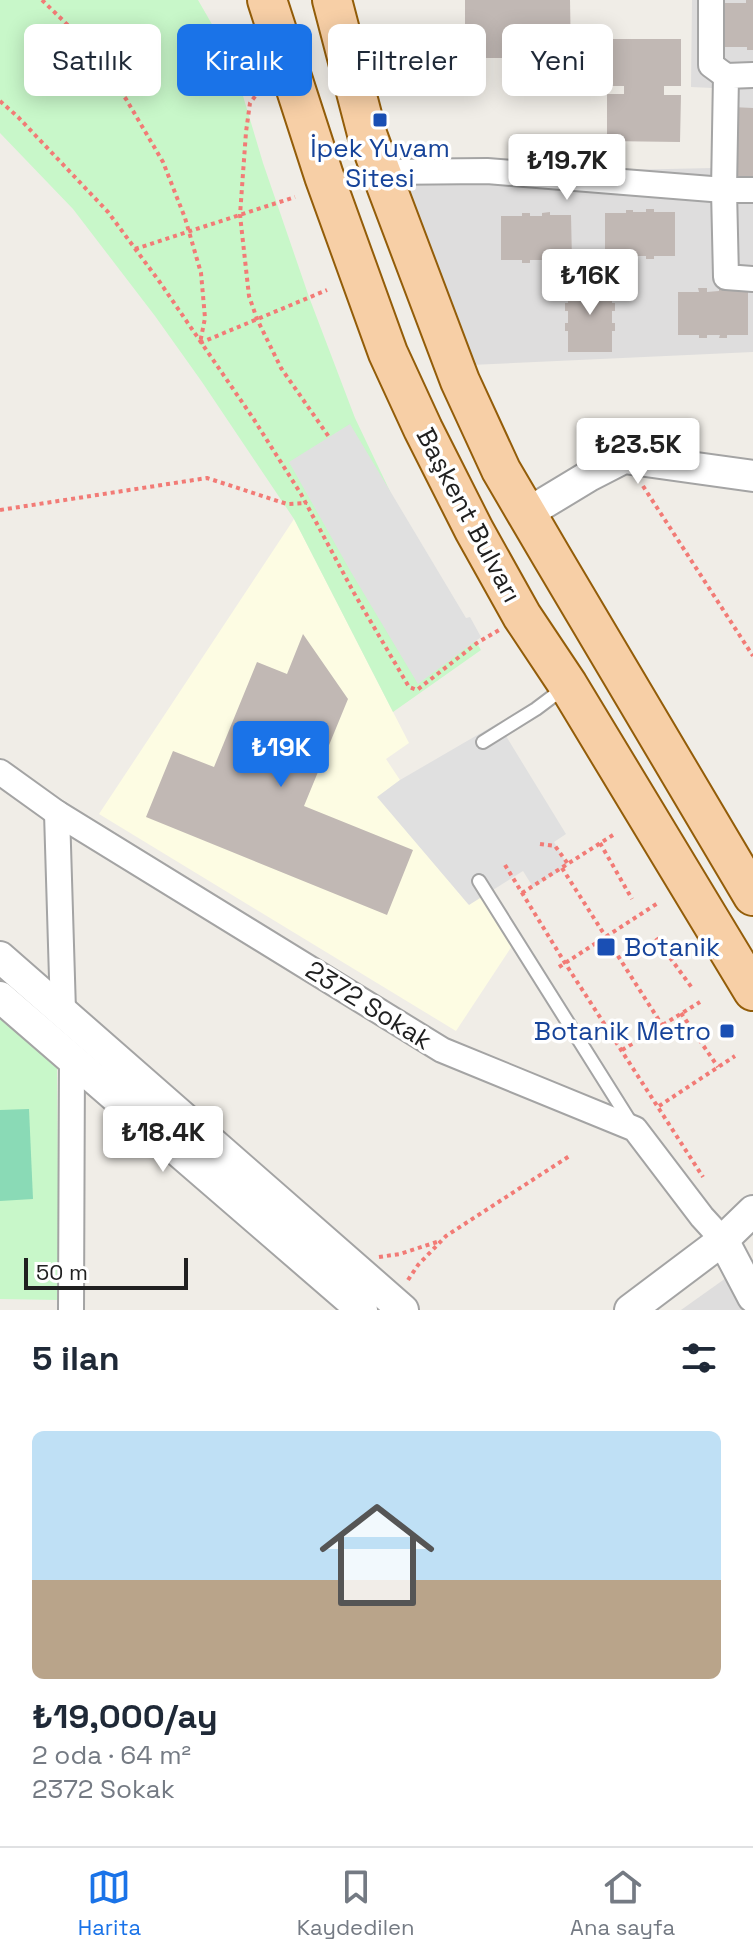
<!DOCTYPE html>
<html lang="tr">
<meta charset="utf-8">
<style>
:root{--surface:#fff;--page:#f6f6f7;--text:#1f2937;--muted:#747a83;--line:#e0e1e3;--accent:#1a73e8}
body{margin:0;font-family:"Space Grotesk",sans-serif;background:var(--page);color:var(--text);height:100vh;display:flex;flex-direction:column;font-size:30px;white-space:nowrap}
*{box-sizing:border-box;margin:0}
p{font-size:26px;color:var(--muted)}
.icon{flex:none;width:44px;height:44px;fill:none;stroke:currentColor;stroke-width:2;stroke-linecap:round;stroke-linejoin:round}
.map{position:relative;height:1310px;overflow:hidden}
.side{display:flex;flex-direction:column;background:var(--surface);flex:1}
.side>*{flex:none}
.hud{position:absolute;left:24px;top:24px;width:706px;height:72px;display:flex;gap:16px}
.scale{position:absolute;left:24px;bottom:20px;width:164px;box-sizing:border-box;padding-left:8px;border:4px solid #202020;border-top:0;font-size:22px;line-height:28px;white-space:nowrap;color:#202020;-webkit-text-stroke:6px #fff;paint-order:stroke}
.price{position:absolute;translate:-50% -68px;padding:0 18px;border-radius:8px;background:#fff;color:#222;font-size:26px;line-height:52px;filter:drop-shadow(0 2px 4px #0008)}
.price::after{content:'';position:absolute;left:50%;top:48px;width:24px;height:18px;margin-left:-12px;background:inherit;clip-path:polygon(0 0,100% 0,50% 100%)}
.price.on{background:var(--accent);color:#fff}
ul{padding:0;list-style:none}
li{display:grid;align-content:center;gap:16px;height:424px;padding:0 32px}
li+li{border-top:2px solid var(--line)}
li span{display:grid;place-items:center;height:248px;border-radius:12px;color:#555}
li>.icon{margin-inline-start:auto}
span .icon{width:144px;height:144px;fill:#fffc;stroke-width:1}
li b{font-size:34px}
h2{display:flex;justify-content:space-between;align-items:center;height:96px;padding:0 32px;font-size:34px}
.chip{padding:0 28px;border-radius:12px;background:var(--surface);box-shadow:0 4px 20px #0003;font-size:28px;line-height:72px}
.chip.on{background:var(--accent);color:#fff}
.tabs{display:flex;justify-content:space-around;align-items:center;height:112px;border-top:2px solid var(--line);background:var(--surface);font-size:22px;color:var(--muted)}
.tabs a{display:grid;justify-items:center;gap:4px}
.tabs .on{color:var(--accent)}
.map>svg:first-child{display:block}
.residential{fill:#dedddd}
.education{fill:#fdfce3}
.park{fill:#c8f7c9}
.pitch{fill:#8adab6}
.parking{fill:#e0e0e0}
.building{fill:#c1b8b4}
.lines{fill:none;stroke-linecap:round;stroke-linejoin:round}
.service-casing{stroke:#a4a4a4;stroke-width:16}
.minor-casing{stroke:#a4a4a4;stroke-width:28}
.tertiary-casing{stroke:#a4a4a4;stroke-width:34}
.primary-casing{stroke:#935d09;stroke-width:42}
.path{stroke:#f27b76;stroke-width:4;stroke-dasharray:4 4;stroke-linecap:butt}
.service{stroke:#fff;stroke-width:12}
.minor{stroke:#fff;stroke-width:24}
.tertiary{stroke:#fff;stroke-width:30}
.primary{stroke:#f7cfa6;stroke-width:38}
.transit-dot{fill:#1a4fb4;stroke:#fff;stroke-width:3}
.labels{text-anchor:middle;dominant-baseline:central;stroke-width:7;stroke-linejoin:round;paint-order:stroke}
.transit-label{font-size:26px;fill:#164399;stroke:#fff}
.street-label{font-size:26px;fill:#202020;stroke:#fff}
</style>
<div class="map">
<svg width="753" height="1310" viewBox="0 0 753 1310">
<rect width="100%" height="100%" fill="#f0ede7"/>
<g class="residential">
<polygon points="692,0 753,0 753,352 471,365 397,175 713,168 713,88 691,87"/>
<polygon points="726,1278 742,1310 681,1310"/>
</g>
<polygon class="education" points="294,519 409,743 386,759 400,780 378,797 468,904 482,896 512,946 456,1031 99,814"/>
<g class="park">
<polygon points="0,0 198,0 232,59 263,163 309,297 355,418 408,529 481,650 393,712 294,519 202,382 155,316 73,209 0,133"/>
<polygon points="0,1019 57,1066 59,1300 0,1299"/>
</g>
<polygon class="pitch" points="29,1109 33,1199 0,1201 0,1110"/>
<g class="parking">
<polygon points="350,424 466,618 470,617 481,637 418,684 351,572 289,462"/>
<polygon points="498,723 566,834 554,842 568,866 533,887 523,871 469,905 377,797 400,780"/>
</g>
<g class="building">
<polygon points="465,0 570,0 571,58 465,58"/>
<polygon points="746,0 753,0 753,50 747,50 747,47 725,47 725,3 746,3"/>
<polygon points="607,39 681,39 681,86 664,86 664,95 681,95 680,142 607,141 607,94 624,94 624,86 607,86"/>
<polygon points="732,107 753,108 753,176 750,177 732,177"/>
<polygon points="646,209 654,209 654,212 675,212 675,256 654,256 654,259 646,259 646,256 634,256 634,260 626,259 626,256 605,257 605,213 626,213 626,210 633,210 633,212 646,212"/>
<polygon points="550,212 550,215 571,215 572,260 551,260 551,262 543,263 543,260 530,260 530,263 522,263 522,260 501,260 501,216 522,216 522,213 530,213 530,216 542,216 542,213"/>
<polygon points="612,281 612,303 615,303 615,311 612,311 612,323 615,323 615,331 612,331 612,352 568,352 568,331 565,331 565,323 568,323 568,311 565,311 565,303 568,303 568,282"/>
<polygon points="698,288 707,288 707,292 719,291 719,288 727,288 727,291 748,291 748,335 727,335 727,338 719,338 720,335 707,335 707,338 699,338 699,335 678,335 678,292 699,292"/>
<polygon points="303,634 348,699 304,806 413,850 387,915 146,817 173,751 214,767 257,662 287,674"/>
</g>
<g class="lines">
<defs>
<g id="service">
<polyline points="483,742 536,709 564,688"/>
<polyline points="479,881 631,1123"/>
</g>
<g id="minor">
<polyline points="711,0 711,65 726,76"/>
<polyline points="753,75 726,76 724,190 726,277 753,279"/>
<polyline points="381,172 487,171 724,190 753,190"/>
<polyline points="0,772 57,813 442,1050 635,1129 702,1217 723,1240"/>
<polyline points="57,813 63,1011"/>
<polyline points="71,1310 72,1059"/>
</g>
<g id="tertiary">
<polyline points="526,514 589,476 624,458 753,476"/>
<polyline points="0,957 403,1310"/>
<polyline points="0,997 362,1310"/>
<polyline points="723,1240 753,1297"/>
<polyline points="630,1310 723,1240 753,1211"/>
</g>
<g id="primary">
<polyline points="267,0 324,176 388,353 423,429 474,530 522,616 568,685 753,991"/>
<polyline points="332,0 367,134 381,172 460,381 501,470 552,557 753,896"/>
</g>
</defs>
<use href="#service" class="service-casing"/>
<use href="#minor" class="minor-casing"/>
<use href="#tertiary" class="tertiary-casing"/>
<use href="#primary" class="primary-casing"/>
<g class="path">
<polyline points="42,0 79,36 126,99 163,162 185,218 201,273 205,318 200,343"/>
<polyline points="260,90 250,103 246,132 240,215 249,296 257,319 281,368 329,437"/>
<polyline points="0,101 18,117 108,212 159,281 253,418 301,494 354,593 409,687 417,690 477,643 499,630"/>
<polyline points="135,249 295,197"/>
<polyline points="200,343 327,290"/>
<polyline points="643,486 753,656"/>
<polyline points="0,510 207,478 287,504 307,503"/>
<polyline points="600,843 632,899"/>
<polyline points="540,844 555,846 568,864"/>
<polyline points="505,865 565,963 703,1177"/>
<polyline points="562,868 662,1025"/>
<polyline points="522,893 613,835"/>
<polyline points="656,938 692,988"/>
<polyline points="559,967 658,903"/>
<polyline points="681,1013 718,1067"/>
<polyline points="622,1050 700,1002"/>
<polyline points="659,1106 735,1056"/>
<polyline points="379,1257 400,1254 440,1241"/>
<polyline points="408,1280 418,1265 446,1236 571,1155"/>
</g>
<use href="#service" class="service"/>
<use href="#minor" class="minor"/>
<use href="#tertiary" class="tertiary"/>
<use href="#primary" class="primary"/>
</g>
<g class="transit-dot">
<rect x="372" y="112" width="16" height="16" rx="4"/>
<rect x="596" y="937" width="20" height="20" rx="4"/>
<rect x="719" y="1023" width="16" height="16" rx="4"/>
</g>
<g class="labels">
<g class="transit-label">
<text x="380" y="148">İpek Yuvam<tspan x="380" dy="30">Sitesi</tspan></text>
<text x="624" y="947" text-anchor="start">Botanik</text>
<text x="711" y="1031" text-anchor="end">Botanik Metro</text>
</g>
<g class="street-label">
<text transform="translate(469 515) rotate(62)">Başkent Bulvarı</text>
<text transform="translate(369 1005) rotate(32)">2372 Sokak</text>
</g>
</g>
</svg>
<div class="scale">50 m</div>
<b class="price" style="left:567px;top:202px">₺19.7K</b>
<b class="price" style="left:590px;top:317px">₺16K</b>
<b class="price" style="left:638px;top:486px">₺23.5K</b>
<b class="price on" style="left:281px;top:789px">₺19K</b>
<b class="price" style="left:163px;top:1174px">₺18.4K</b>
<div class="hud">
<a class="chip">Satılık</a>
<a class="chip on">Kiralık</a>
<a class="chip">Filtreler</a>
<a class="chip">Yeni</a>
</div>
</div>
<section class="side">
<h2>5 ilan<svg class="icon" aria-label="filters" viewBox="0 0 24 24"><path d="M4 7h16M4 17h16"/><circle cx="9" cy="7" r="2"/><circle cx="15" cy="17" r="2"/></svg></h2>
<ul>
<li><span style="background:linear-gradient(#bfe0f5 60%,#b9a48a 0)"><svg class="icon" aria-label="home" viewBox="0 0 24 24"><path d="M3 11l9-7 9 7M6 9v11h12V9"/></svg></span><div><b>₺19,000/ay</b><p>2 oda · 64 m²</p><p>2372 Sokak</p></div></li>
</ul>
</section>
<nav class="tabs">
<a class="on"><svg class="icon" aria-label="map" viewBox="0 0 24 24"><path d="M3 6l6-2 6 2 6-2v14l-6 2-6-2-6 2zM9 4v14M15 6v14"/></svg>Harita</a>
<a><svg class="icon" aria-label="saved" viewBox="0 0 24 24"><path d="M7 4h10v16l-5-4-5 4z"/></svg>Kaydedilen</a>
<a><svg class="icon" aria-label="home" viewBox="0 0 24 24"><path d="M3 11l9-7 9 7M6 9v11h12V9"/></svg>Ana sayfa</a>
</nav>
